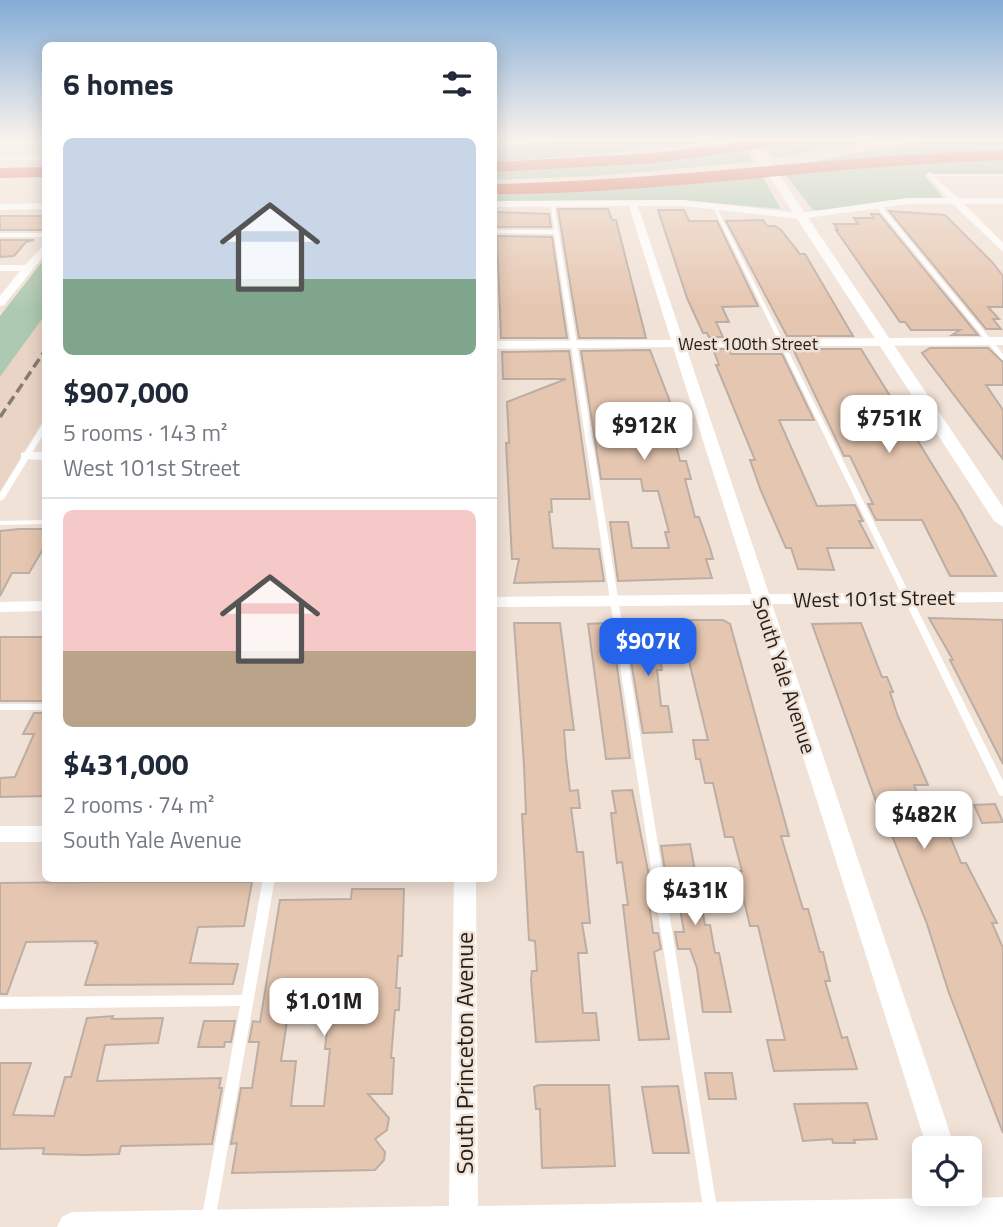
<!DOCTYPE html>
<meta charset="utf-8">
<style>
:root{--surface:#fff;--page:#f6f6f7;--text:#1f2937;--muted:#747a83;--line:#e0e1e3;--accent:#2563eb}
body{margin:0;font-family:"Titillium Web",sans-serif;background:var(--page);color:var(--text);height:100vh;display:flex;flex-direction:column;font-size:26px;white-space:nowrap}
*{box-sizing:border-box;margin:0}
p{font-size:23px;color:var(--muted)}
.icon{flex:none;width:38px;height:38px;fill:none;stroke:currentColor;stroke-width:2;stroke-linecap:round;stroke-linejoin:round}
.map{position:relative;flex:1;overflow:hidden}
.side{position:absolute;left:42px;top:42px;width:455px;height:840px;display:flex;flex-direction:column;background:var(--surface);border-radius:10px;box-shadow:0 4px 18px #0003}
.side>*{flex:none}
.tools{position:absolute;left:912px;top:1136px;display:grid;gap:14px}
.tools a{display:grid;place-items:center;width:70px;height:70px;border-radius:10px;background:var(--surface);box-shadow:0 4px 18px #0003;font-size:35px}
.price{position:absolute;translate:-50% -60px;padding:0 16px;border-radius:14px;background:#fff;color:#222;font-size:23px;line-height:46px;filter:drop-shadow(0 2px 4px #0008)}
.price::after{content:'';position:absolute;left:50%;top:42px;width:21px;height:16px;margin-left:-10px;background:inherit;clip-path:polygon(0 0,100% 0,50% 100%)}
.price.selected{background:var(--accent);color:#fff}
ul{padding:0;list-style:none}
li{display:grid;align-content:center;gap:14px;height:371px;padding:0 21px}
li+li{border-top:2px solid var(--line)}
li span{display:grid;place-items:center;height:217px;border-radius:10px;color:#555}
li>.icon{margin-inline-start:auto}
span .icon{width:126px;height:126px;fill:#fffc;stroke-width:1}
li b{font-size:30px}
h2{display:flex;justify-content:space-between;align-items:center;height:84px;padding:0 21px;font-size:30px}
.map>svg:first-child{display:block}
.built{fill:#ead4c5}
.green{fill:#aec9b1}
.building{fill:#e5c6b0;stroke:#bcaea4;stroke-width:2;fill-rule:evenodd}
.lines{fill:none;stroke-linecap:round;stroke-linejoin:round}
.service{fill:#fff;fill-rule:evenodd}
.minor{fill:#fff;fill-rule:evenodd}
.tertiary{fill:#fff;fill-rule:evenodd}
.motorway{fill:#d26e5a;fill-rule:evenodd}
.rail{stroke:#867c74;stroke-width:3.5;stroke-dasharray:10 5;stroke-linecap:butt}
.labels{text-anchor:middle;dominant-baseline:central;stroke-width:5;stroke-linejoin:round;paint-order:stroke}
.far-street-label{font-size:18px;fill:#251f1b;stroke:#f1e2d7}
.street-label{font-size:21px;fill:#251f1b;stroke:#f1e2d7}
.near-street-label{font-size:24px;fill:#251f1b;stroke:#f1e2d7}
</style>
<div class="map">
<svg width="1003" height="1227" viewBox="0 0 1003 1227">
<rect width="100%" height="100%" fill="#f1e2d7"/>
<polygon class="built" points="45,315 45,417 0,491 0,377"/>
<g class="green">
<polygon points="576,139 732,139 618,153 494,162 494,147"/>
<polygon points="821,139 883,139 775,158 766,146"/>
<polygon points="928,139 1003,139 1003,152 807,163"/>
<polygon points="745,149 753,162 596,176 494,180 494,172 640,162"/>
<polygon points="1003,158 1003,174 924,175 943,198 891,200 821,211 813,210 785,174"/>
<polygon points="762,176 781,209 678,200 494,201 494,193"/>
<polygon points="45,258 45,315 0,377 0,316"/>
</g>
<g class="building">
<polygon points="558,209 608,209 612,220 616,220 646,338 579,338"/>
<polygon points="658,210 684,210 689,221 717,221 758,306 722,307 729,322 716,322 723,337 709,337 707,333 703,333 687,298"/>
<polygon points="889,211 945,215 992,262 1003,276 1003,307 988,307 999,319 993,319 1001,329 986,329"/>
<polygon points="495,212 549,214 551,227 496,227"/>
<polygon points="871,214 879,214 978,335 952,335 960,330 911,330 905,322 900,322 836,230 838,230 834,224 858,224 854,218 874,218"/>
<polygon points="0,216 46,216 46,226 42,230 0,230"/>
<polygon points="763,220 767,226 775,226 781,230 800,254 805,254 853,336 787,336 726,221"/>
<polygon points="497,236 552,237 567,338 501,338"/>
<polygon points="0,240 34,240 26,242 14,256 0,257"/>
<polygon points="930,348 988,348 1003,362 1003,385 986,385 1003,410 1003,459 922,353"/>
<polygon points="713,349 729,349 731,354 782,354 814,420 779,420 817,506 855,505 863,521 859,521 873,548 827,548 834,570 798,569 791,548 786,548 761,491 750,460 755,460 716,365 719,365"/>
<polygon points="793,349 861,349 961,511 996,576 950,576 922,520 876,520 868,504 873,504 850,456 844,456"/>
<polygon points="650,350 669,399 674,420 670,420 680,461 686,461 691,479 685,479 695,517 699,517 710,548 713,559 706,559 712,578 618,581 610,522 628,522 632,548 669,548 665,532 669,532 658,491 643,491 641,479 601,479 581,351"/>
<polygon points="569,351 590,499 551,499 552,512 549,512 553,548 599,549 604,581 514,583 519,559 512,559 506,443 509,443 507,402 566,379 503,379 502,352"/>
<polygon points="19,529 46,529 46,544 29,573 12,573 0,596 0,531"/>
<polygon points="929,618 1003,620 1003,764 950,660 953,660"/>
<polygon points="679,620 723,620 730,624 789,836 781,836 803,909 808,909 820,952 823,952 830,981 825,981 842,1038 847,1037 857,1069 774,1071 767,1040 785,1040 758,926 750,926 742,892 739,892 735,871 742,871 733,837 725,837 713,783 705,783 700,759 696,759 693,740 708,740"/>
<polygon points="514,623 560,623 574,730 564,730 566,757 570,791 578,790 580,808 571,808 577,852 583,852 590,923 582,923 587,953 578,953 583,1013 596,1013 599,1040 536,1042 531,980 532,971 537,971 535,941 529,940 522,814 526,814 524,765"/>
<polygon points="607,623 611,625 630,758 606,759 588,624"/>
<polygon points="861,623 882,677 887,677 893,692 890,692 897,714 928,785 914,785 930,826 946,826 961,863 966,863 997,923 992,923 1003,948 1003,1133 949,993 927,924 893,838 882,818 812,624"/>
<polygon points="654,624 662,670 657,670 661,706 668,706 672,732 643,733 625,625"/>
<rect x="0" y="637" width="46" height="64"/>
<polygon points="34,713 46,713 46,796 0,797 0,778 15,777 34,734 23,734"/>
<polygon points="632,790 653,896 648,896 653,933 658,933 661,949 654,952 669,1039 639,1040 623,905 628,905 622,862 617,863 611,813 616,813 612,791"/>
<polygon points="995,804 1003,822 982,823 974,805"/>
<polygon points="690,844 705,925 710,925 715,953 719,953 731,1012 703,1012 697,968 690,949 678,949 675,932 684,932 678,896 669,896 661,846"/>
<polygon points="108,882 252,882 244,926 198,927 190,963 238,964 233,984 85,985 98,943 95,943 96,941 26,942 7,994 0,994 0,883"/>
<path d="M352 889H404L402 956H398L396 988H400L399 1010H395L391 1058H394L392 1094H368L389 1118 387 1130 375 1139 385 1152 384 1160 375 1170 232 1173 237 1143 231 1144 241 1088H252L259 1042H249L253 1021 260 1022 280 900 351 899ZM289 1008 329 1010 325 1049H330L324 1106H291L296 1061H281Z"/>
<polygon points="113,1016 112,1019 163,1018 158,1043 105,1045 97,1081 221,1078 219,1088 222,1088 212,1144 121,1146 119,1154 85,1155 43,1154 44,1148 0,1149 0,1063 31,1063 13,1115 54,1116 65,1077 71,1077 87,1018"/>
<polygon points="204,1021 235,1021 231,1042 225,1042 224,1047 198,1047"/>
<polygon points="705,1073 732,1073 736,1099 709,1099"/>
<polygon points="539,1085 609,1085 615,1166 542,1168 540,1113 540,1109 536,1109 534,1087"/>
<polygon points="678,1086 689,1153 653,1153 642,1087"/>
<polygon points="867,1103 877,1139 854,1140 855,1143 833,1143 832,1139 803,1141 794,1104"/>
</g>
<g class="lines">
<g class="service">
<polygon points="930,174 1003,174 1003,176 928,176"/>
<polygon points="552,202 554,203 720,1227 706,1227 554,234 494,233 494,230 554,230 550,203"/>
<polygon points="876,204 880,204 1003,354 1003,360 1001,359 876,206"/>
<polygon points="712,205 716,206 1003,781 1003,796 999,795 998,792"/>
<rect x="0" y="233" width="46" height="4"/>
<polygon points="46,421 46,430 4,499 0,501 0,493 43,423"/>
<polygon points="46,520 46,524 0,525 0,521"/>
<rect x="0" y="704" width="46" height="6"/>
<polygon points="263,878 275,878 214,1227 200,1227 240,1006 0,1009 0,997 242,995"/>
</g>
<g class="minor">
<polygon points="535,139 561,139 494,147 494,143"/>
<rect x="0" y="154" width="46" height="6"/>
<polygon points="930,172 958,198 1003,198 1003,204 964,204 1003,243 1003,252 953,204 908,204 800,219 684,206 638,206 683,340 1003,337 1003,345 686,347 769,594 1003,592 1003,602 772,604 955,1148 927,1148 755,605 494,607 494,597 752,594 673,347 494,349 494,341 671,340 629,206 494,207 494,201 684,200 800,213 908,198 948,198 926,175"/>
<polygon points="46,203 46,209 0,210 0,204"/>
<polygon points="46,243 46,253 4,305 0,306 0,296 20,271 0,271 0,265 25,265"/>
<polygon points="26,452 46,452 46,460 21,459 21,453"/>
<polygon points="46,601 46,611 0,612 0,602"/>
<rect x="0" y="826" width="46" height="16"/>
<polygon points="454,878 476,878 478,1206 943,1198 942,1194 970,1192 972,1198 1003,1197 1003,1227 57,1227 62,1217 72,1212 449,1206"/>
</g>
<polygon class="tertiary" points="745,139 755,139 1003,507 1003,527 994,521"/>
<g class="motorway">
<polygon points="769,139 808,139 801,143 654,163 494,172 494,162 654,153"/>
<path d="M1003 150V160C833 165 664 194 494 194V184C664 180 833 156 1003 150Z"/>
<polygon points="46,167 46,177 0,178 0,168"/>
</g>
<polyline class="rail" points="0,417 46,349"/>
</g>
<linearGradient id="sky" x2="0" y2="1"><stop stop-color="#83acd6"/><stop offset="0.45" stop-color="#f9f2ed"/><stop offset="1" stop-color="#f9f2ed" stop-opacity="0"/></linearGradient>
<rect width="1003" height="310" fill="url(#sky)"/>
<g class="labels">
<g class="far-street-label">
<text x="748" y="343">West 100th Street</text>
</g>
<g class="street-label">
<text transform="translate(874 598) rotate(-1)">West 101st Street</text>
<text transform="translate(785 675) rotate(72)">South Yale Avenue</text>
</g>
<g class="near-street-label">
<text transform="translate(464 1053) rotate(-90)">South Princeton Avenue</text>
</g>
</g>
</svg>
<div class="tools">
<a><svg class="icon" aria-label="locate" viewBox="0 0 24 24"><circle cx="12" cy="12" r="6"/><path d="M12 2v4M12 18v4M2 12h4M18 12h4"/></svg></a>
</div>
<b class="price" style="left:889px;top:455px">$751K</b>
<b class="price" style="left:644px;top:462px">$912K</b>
<b class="price selected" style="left:648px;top:678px">$907K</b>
<b class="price" style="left:924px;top:851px">$482K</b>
<b class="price" style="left:695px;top:927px">$431K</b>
<b class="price" style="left:324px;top:1038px">$1.01M</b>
<section class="side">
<h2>6 homes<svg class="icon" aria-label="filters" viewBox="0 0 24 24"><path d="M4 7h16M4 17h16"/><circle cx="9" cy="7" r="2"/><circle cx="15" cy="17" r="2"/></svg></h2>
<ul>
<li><span style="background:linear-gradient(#c9d6e8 65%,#7fa58c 0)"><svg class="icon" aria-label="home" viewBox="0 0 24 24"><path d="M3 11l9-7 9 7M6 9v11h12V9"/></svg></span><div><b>$907,000</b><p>5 rooms · 143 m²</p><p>West 101st Street</p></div></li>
<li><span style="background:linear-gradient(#f6c9c9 65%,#b9a48a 0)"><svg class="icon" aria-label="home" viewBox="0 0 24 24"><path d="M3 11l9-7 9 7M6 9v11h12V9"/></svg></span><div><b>$431,000</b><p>2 rooms · 74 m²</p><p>South Yale Avenue</p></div></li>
</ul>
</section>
</div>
